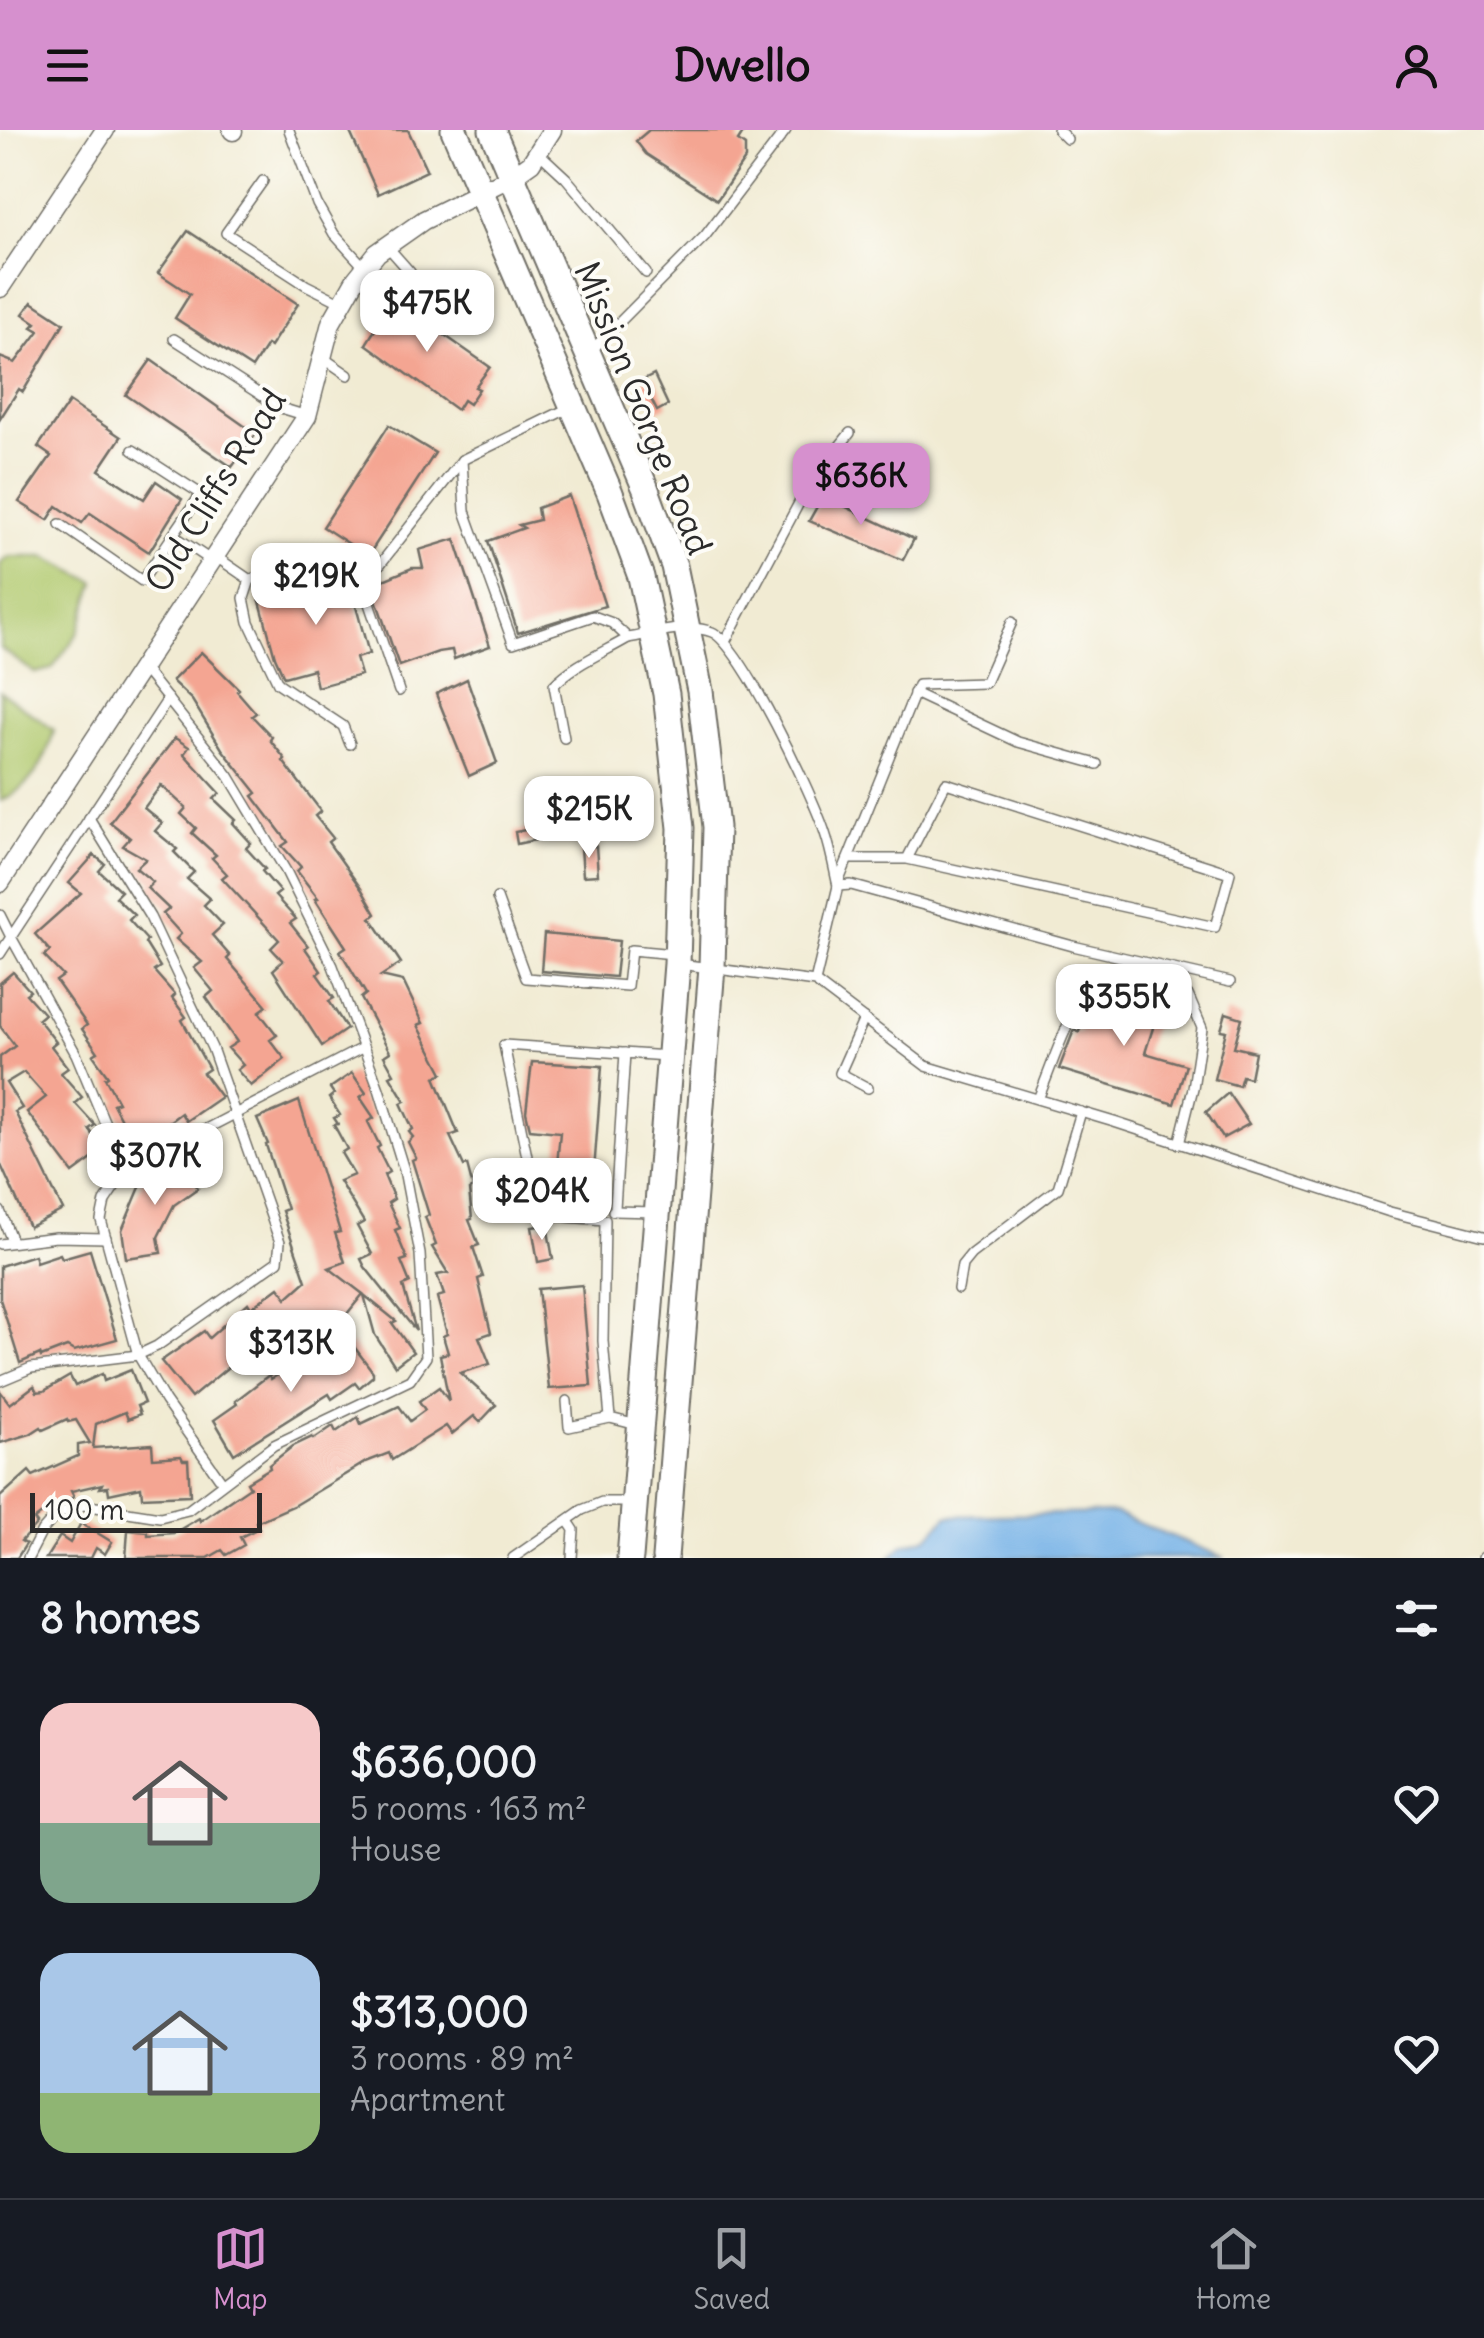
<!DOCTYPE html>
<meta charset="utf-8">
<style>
:root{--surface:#171b24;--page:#242831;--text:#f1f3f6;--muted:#9ea1a6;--line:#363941;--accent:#d690ce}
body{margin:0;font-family:Delius,sans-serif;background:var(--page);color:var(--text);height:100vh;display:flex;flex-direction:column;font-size:38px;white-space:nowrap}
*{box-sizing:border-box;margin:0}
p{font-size:32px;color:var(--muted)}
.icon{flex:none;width:55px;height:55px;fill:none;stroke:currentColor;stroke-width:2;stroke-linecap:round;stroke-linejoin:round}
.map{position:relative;height:1428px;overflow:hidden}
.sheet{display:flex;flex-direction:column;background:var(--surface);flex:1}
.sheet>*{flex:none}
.scale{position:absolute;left:30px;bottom:25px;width:232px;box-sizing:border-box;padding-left:10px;border:5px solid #2b2b2b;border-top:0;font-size:28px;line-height:35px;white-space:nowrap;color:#2b2b2b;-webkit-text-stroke:8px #fdfcf7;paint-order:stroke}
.price{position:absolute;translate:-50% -85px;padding:0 22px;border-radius:20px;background:#fff;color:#222;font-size:32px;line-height:65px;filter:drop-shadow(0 2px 5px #0008)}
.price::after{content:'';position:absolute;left:50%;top:60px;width:30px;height:22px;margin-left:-15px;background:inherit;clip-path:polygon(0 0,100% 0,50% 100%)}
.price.on{background:var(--accent);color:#111}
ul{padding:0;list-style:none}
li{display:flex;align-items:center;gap:30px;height:250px;padding:0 40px}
li span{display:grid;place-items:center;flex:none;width:280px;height:200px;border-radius:30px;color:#555}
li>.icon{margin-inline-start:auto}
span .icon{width:120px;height:120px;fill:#fffc;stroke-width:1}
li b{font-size:42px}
h2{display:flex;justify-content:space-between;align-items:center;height:120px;padding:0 40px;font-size:42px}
header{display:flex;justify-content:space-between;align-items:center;height:130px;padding:0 40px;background:var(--accent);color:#111;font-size:45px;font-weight:800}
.tab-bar{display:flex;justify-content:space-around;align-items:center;height:140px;border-top:2px solid var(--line);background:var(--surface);font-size:28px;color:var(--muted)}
.tab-bar a{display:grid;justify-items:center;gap:5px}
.tab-bar .on{color:var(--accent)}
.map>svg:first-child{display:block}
.green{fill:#b1c96e;stroke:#6e7a4c;stroke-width:2.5}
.water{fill:#75b1e6;stroke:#506e88;stroke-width:2.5}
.building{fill:#f4a592}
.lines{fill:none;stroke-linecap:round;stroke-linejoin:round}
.service-casing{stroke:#706e66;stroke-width:12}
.minor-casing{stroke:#706e66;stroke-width:21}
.primary-casing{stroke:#706e66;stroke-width:29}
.service{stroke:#fff;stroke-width:9}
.minor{stroke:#fff;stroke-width:18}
.primary{stroke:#fff;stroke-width:25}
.labels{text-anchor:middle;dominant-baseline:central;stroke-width:8;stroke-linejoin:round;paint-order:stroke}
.street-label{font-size:35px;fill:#2b2b2b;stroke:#fdfcf7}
</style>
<header><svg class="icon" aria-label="menu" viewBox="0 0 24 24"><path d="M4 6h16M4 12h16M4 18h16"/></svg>Dwello<svg class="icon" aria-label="person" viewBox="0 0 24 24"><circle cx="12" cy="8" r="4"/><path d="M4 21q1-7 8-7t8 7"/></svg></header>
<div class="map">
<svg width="1484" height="1428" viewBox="0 0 1484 1428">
<rect width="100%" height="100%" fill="#fdfcf7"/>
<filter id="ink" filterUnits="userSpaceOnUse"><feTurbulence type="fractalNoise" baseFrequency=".01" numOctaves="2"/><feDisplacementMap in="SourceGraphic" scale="20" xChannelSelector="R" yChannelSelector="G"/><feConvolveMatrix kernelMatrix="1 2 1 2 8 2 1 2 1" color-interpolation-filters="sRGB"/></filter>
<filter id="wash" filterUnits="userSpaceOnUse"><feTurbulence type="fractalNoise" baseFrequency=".0048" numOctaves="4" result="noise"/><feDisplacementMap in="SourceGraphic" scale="40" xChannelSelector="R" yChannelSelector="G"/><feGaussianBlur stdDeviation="2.25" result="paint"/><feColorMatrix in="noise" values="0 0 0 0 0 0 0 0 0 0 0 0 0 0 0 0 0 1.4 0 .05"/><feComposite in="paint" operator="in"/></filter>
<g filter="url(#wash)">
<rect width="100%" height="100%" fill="#f1ebd3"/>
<g class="green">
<polygon points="9,427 45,427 95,452 78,503 52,539 35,543 0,518 0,434"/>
<path d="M0 561 54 600C46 632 32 657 0 671Z"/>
</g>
<polygon class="water" points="1114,1383 1225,1428 889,1428 903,1415 928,1407 947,1386"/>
<g id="blocks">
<g class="building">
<polygon points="349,0 408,0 427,41 378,64"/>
<polygon points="649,0 745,0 738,11 745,16 745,29 717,70 646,24 636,11"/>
<polygon points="188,101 298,174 270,217 267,215 252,238 175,188 190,164 158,143"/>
<polygon points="390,167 490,237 475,257 479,259 469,274 463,270 457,280 366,214 378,195 373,192"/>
<polygon points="32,172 64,193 23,262 19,259 0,289 0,227 15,233 39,201 32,197 36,193 23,184"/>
<polygon points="151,230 256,304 232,337 126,265"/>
<polygon points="654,245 668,275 657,281 642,251"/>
<polygon points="69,272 121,307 99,340 144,369 156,351 182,369 149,422 90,383 82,393 57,376 48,390 19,372 51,326 38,317"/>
<polygon points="389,295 435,323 368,426 323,397"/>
<polygon points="569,366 605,476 518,503 488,411 524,398 519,395 539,390 537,378"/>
<polygon points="823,366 914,409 903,430 809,391"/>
<polygon points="455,409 490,516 454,529 452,520 438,522 399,536 372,458 376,453 412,438 423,438 419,420"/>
<polygon points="346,440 350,455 343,466 352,462 369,524 356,528 361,545 317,557 313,539 284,547 275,527 258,464"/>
<polygon points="201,522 239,559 237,561 256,583 252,586 272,607 270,610 285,629 283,631 321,681 315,686 333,708 328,712 362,760 376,784 371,788 401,833 381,846 403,851 423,893 418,895 443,943 435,947 458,1003 450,1006 464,1036 467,1035 473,1058 469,1060 472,1089 469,1090 479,1115 473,1117 483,1147 478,1149 491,1203 479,1207 490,1234 460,1243 496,1275 480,1292 474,1286 452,1304 446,1296 392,1330 389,1323 366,1332 293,1376 256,1392 259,1398 240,1407 244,1415 226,1425 222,1420 208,1428 126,1428 128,1400 148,1402 148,1405 174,1403 199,1388 200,1391 250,1357 247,1352 270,1338 269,1335 293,1316 312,1307 314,1309 333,1296 336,1302 358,1287 361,1294 399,1276 410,1291 425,1280 419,1271 439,1257 449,1271 440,1225 448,1223 443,1206 447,1204 437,1167 444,1165 437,1145 448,1143 432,1117 436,1115 425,1087 429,1085 412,1030 416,1028 408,1012 413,1007 409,1002 413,999 401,973 405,971 390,946 394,944 384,926 390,922 361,868 366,864 340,821 346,817 315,769 318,768 297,741 301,737 282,716 288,712 253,666 257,663 222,619 192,570 172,551"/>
<polygon points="467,549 497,633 469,646 436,564"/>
<polygon points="175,608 189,617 184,624 220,663 214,669 236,690 233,693 251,713 246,718 265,739 262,741 280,762 275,766 296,789 290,793 308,816 305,818 321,841 317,844 334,868 329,871 347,899 322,916 273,840 283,831 271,818 279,810 222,748 227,744 212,728 216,725 192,703 196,698 181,684 186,678 161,655 144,678 162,693 155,701 177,719 174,722 194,742 187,749 210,769 204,775 223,795 212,805 230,826 227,829 267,876 259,882 277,905 270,910 285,929 251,956 237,940 243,935 228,918 237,912 206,867 213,861 194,838 202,832 176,809 181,804 163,784 169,779 147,758 153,752 136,738 146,729 123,716 130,708 110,692"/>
<polygon points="556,694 558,705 517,714 515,702"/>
<polygon points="596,716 598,745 583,746 581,717"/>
<polygon points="94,725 105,734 99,741 121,761 115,767 134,785 129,790 147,810 145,813 160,837 154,841 175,865 172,868 186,887 182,890 209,939 203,943 221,967 186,991 181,983 135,1017 113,974 118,972 105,948 108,946 93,925 98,922 82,899 87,895 56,851 63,846 44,826 50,821 35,804 81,763 69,753"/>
<polygon points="544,804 619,811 615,847 541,841"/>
<polygon points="13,842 30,861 26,864 44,884 38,889 56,912 51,916 68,938 61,943 82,967 75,973 95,995 89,999 104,1020 73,1043 27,982 46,967 24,942 6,953 22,978 15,982 63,1080 29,1097 0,1033 0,927 15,916 0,896 0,853"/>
<polygon points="1122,855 1156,866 1153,877 1159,879 1145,923 1186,935 1174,974 1059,939 1074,900 1079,902 1082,891 1089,893 1096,873 1116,879"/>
<polygon points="1226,883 1242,888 1234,917 1255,922 1250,948 1242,946 1239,956 1214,949 1226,901 1221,900"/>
<polygon points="532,932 602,936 591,1081 553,1078 560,1002 530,999 526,982"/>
<polygon points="352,943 366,963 360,967 374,988 368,992 380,1016 377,1018 389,1042 384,1045 394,1069 388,1073 400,1098 395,1100 407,1129 401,1131 410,1153 403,1156 416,1201 365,1137 361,1129 372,1124 357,1096 364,1092 339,1051 354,1045 341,1023 347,1019 334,995 338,994 334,988 340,985 329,968 334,964 330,958"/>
<polygon points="1228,963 1249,994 1223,1008 1206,982"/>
<polygon points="299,971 340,1102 335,1103 345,1132 329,1138 363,1164 346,1185 319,1206 308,1192 287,1208 281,1200 236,1237 233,1233 191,1268 161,1231 204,1201 209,1208 248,1173 251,1178 279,1157 287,1168 306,1151 282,1081 287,1079 266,1015 268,1014 257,989"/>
<polygon points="177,1027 198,1058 174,1075 158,1107 161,1123 126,1128 122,1100 143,1050"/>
<polygon points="547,1095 553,1129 538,1132 532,1097"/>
<polygon points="90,1120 117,1209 74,1221 67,1217 41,1227 40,1224 20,1233 0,1169 0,1136 34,1125 36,1132 60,1124 62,1128"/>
<polygon points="582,1155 591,1256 549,1259 538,1159"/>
<polygon points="364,1165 396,1191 392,1193 413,1222 395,1236 375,1205"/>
<polygon points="352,1214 373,1242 373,1246 359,1258 355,1253 332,1269 329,1264 234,1324 214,1290 237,1274 235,1271 269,1245 271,1249 323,1217 332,1231"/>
<polygon points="131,1240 144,1273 137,1276 140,1284 128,1289 125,1282 96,1294 93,1318 152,1314 153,1328 181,1326 183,1330 188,1330 190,1365 142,1367 141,1357 109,1364 108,1357 100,1358 102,1354 71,1361 74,1367 52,1376 34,1390 37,1394 21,1411 26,1414 17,1428 0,1428 0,1367 29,1341 33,1346 78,1326 78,1315 90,1313 76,1290 68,1292 67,1289 43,1300 41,1297 30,1304 0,1313 0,1261 10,1274 34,1256 37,1262 44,1261 70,1246 75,1256 102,1244 104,1251"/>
<polygon points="81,1393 112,1412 105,1424 96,1418 91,1428 46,1428 60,1406 70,1413"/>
</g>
</g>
</g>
<g filter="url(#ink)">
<use href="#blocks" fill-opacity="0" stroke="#706e66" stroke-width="2.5"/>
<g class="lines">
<defs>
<g id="service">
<polyline points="289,0 317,74 334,104 365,138"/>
<polyline points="1058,0 1067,9"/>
<polyline points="538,22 566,48 646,143"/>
<polyline points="263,51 226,103 306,155 342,173"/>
<polyline points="387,116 410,142"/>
<polyline points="174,209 281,278 307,286"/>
<polyline points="589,223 705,106 786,0"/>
<polyline points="322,227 348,245"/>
<path d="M569 278 462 330 465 381 513 513 593 486 612 493 628 508C654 504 688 492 712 502 742 515 814 668 825 703 831 720 834 739 838 756"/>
<polyline points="133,320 201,364 173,405"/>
<polyline points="60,394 142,451 173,405 212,431"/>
<polyline points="215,426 250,450 244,468 249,492 278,553 343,596 350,614"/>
<polyline points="250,450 308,425"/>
<polyline points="725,512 808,356 850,303"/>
<polyline points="399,561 363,456 462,330"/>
<polyline points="914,563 1018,612 1097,634"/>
<path d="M564 608 554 555C574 534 603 523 628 508"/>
<polyline points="848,729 907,729 1215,797 1230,743 946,653 907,729"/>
<polyline points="838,753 918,555 985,553 1012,492"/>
<polyline points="497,768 526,848 627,856 631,820 674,824"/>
<polyline points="0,785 11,807 0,824"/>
<polyline points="680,834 815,852 926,936 1114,992 1390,1082 1484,1106"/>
<polyline points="815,852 838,756 851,755 1073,816 1230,852"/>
<polyline points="864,889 840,943 868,958"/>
<path d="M1038 969C1071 891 1084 802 1188 865L1202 898 1193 958 1179 1014"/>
<polyline points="125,1041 76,924 11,807 168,569"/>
<polyline points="615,1078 625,923"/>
<polyline points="0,1081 12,1111"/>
<polyline points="613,1081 656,1082"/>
<polyline points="0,1114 56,1107 106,1108"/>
<polyline points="958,1159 962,1135 971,1124 1058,1058 1081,982"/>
<polyline points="0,1251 31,1238 138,1225 157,1216 278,1131 280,1112 212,918 150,787 89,688"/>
<polyline points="567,1271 569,1297 610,1288"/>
<polyline points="637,1295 610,1288 603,1211 605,1090 539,1085 504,915 667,926"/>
<polyline points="222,1352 165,1271 138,1225 101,1090 105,1071 125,1041 362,918"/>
<polyline points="568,1391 574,1400 572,1428"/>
<polyline points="28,1428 42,1401 57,1384 83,1375 160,1387 188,1380 274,1315 410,1250 426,1227 420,1124 404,1040 379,959 333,836 286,741 229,646 142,537"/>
<polyline points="513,1428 582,1380 602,1372 633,1372"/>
<polyline points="1483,1428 1484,1427"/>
</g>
<g id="minor">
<polyline points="232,0 233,1"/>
<polyline points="0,158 105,0"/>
<polyline points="0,753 307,286 331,193 356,149 377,123 424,90 511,47 531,33 552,0"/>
</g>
<g id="primary">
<polyline points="454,0 610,363 641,447 666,564 681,698 677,834 630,1428"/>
<polyline points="492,0 645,357 674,436 700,561 716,697 712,837 665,1428"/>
</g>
</defs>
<use href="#service" class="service-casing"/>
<use href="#minor" class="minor-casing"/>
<use href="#primary" class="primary-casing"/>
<use href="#service" class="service"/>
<use href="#minor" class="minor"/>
<use href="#primary" class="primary"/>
</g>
</g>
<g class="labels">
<g class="street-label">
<text transform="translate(644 278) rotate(68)">Mission Gorge Road</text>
<text transform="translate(215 360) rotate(-58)">Old Cliffs Road</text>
</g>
</g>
</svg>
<div class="scale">100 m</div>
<b class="price" style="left:427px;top:225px">$475K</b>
<b class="price on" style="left:861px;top:398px">$636K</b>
<b class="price" style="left:316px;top:498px">$219K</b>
<b class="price" style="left:589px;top:731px">$215K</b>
<b class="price" style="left:1124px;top:919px">$355K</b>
<b class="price" style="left:155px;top:1078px">$307K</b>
<b class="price" style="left:542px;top:1113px">$204K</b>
<b class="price" style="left:291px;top:1265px">$313K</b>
</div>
<section class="sheet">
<h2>8 homes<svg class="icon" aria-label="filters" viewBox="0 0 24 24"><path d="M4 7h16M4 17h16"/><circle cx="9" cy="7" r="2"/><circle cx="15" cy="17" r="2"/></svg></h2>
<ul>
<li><span style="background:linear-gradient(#f6c9c9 60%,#7fa58c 0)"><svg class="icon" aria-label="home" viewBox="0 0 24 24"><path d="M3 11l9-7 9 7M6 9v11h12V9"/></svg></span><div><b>$636,000</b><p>5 rooms · 163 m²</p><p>House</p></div><svg class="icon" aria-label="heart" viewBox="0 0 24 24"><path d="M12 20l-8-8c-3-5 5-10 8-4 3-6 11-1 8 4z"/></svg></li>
<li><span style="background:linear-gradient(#a9c7e8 70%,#8fb573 0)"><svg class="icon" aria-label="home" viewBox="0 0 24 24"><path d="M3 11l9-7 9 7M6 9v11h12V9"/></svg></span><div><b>$313,000</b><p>3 rooms · 89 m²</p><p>Apartment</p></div><svg class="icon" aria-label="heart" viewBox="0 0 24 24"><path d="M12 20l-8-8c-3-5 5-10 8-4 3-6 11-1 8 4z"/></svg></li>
</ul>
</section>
<nav class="tab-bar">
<a class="on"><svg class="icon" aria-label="map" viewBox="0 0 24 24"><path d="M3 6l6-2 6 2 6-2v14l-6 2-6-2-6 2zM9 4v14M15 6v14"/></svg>Map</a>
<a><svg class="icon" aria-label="saved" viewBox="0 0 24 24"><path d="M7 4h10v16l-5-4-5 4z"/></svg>Saved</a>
<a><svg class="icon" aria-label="home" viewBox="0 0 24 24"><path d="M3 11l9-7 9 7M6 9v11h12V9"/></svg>Home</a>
</nav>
